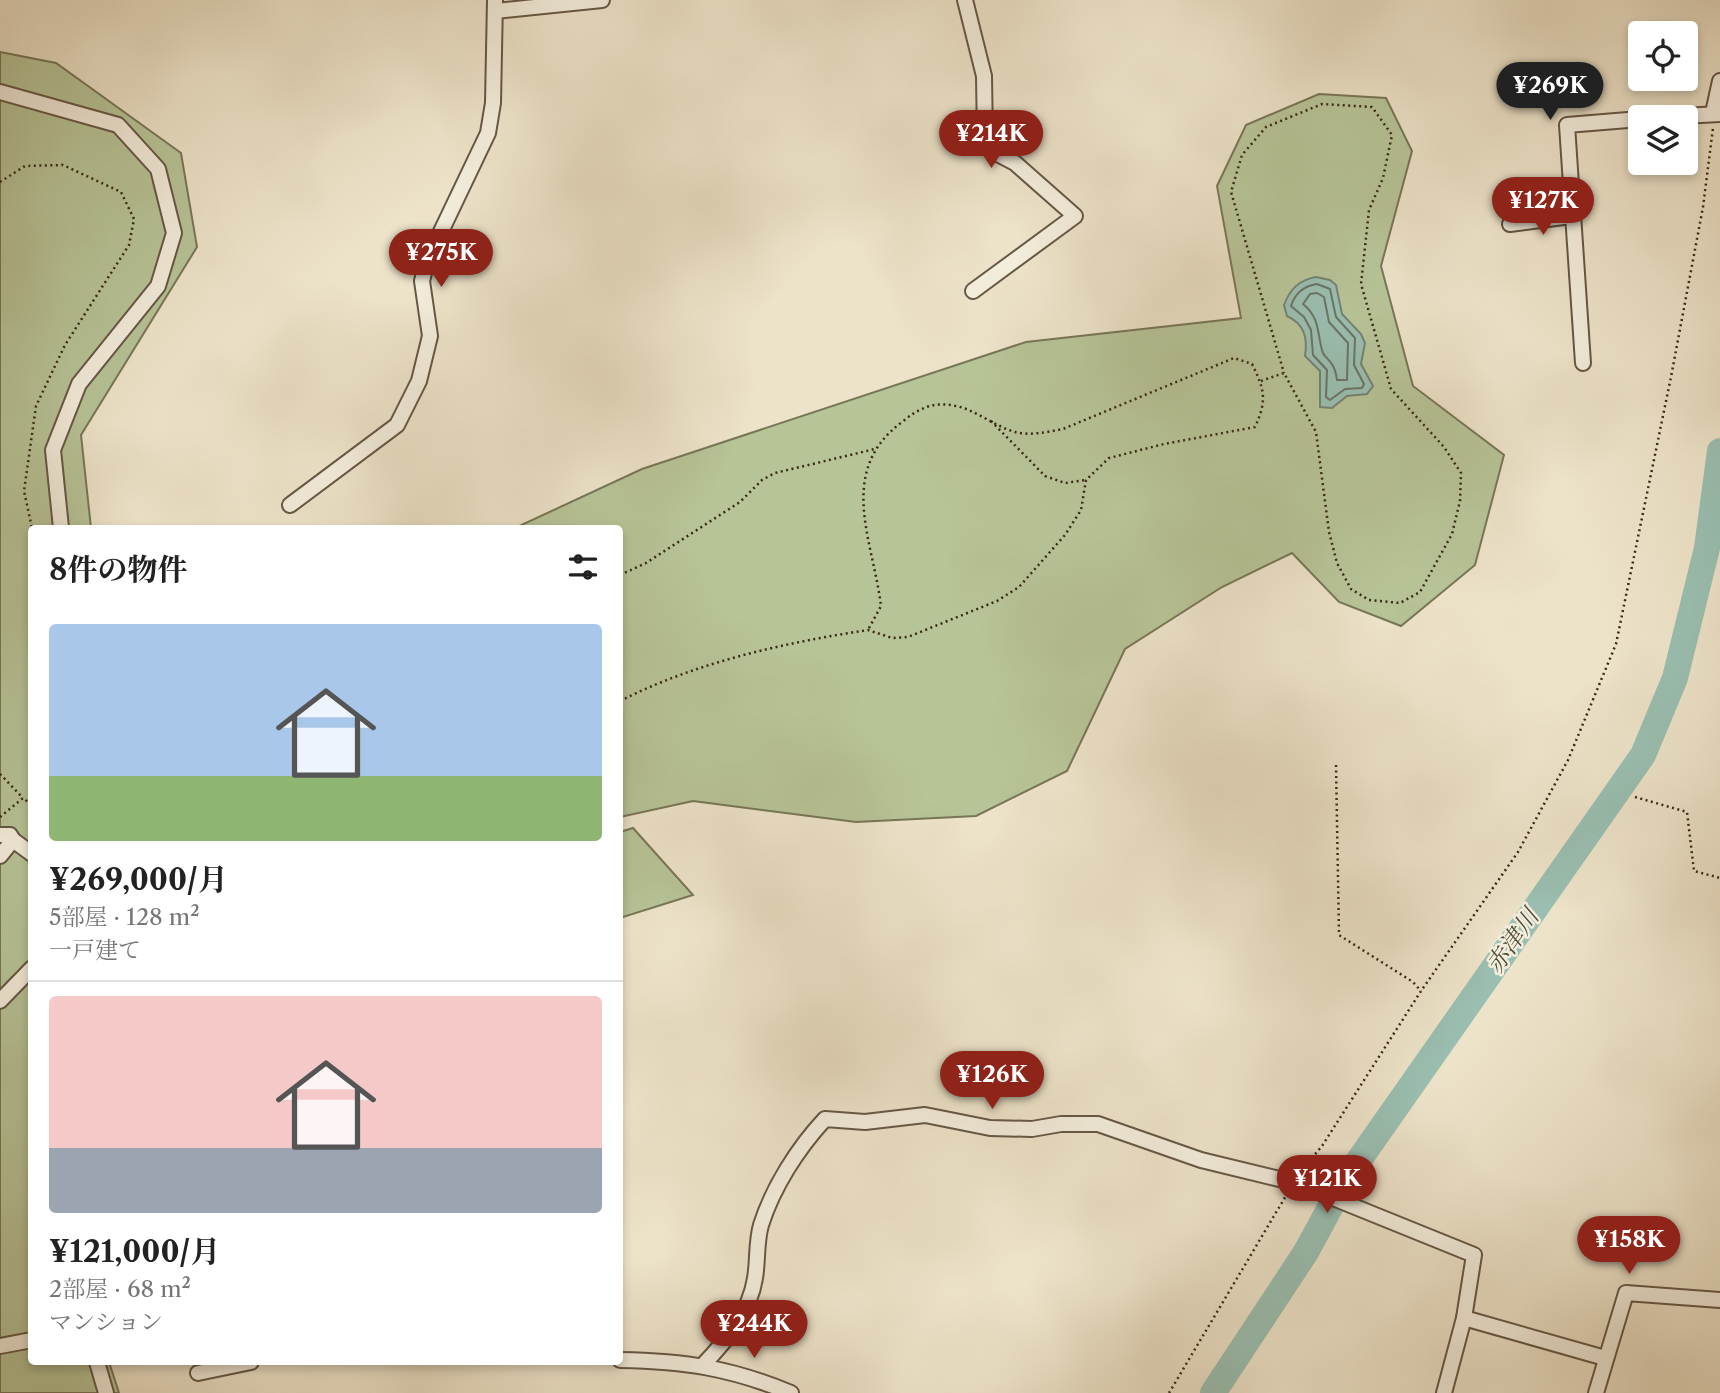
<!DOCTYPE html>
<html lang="ja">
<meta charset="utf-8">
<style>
:root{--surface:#fff;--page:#f6f6f6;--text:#222;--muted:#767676;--line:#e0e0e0;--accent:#8f2418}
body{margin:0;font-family:"Libre Caslon Text","Noto Serif JP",serif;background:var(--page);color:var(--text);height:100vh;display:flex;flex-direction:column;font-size:26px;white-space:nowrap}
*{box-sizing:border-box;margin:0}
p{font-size:23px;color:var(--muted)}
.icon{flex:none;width:38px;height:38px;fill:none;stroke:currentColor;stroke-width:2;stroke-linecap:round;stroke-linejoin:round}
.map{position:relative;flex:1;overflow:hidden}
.side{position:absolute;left:28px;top:525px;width:595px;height:840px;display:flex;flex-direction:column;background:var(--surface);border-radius:7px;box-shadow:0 4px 10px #0003}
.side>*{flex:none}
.tools{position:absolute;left:1628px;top:21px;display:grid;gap:14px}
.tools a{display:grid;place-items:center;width:70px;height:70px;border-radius:7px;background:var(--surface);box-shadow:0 4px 10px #0003;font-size:35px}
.price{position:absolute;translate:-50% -60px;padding:0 16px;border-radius:24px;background:var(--accent);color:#fff;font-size:23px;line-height:46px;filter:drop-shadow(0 2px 4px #0008)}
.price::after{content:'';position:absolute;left:50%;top:42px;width:21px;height:16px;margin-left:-10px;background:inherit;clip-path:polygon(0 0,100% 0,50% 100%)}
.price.on{background:#222;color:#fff}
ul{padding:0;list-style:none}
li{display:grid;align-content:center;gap:14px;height:371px;padding:0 21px}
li+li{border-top:2px solid var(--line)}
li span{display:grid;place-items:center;height:217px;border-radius:7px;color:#555}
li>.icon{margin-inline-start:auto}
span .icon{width:126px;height:126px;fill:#fffc;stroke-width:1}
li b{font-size:30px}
h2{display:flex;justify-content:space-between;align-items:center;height:84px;padding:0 21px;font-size:30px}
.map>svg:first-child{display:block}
.green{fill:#b7c498;stroke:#787658;stroke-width:2}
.water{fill:#9abfb1;stroke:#748374;stroke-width:2}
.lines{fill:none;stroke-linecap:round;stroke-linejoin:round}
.shore{stroke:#6a7465;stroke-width:2}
.river{stroke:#9abfb1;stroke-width:26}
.minor-casing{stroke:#675745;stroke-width:18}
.path{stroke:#3a2819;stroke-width:2.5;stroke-dasharray:2 3.5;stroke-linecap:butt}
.minor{stroke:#f3eddc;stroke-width:14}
.labels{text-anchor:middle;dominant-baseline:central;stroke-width:5;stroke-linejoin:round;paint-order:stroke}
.water-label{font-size:24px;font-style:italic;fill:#524e3f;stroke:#f3eddc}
</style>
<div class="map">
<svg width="1720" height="1393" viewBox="0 0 1720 1393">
<rect width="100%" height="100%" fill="#ede3c9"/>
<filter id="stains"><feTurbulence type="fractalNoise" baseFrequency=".00286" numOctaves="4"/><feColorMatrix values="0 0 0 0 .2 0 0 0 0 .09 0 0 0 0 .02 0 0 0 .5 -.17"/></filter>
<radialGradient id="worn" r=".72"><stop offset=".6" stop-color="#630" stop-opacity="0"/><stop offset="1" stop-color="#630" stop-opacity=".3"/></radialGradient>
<g class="green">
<polygon points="0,52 56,63 181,153 197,247 81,435 91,528 32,528 32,1362 109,1362 119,1393 0,1393"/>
<polygon points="1319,94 1386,98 1412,151 1381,266 1413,386 1504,455 1475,565 1401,626 1339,602 1292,553 1222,587 1125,649 1067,771 976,816 856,822 693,801 620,817 620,528 515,528 642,469 1026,342 1241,318 1217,186 1246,125"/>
<polygon points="633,828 693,895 620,918 620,832"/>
</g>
<path class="water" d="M1316 277 1330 280 1336 285 1342 314 1361 334 1365 343 1361 364 1373 386 1367 394 1347 396 1332 408 1320 407V371L1305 356C1308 337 1304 324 1287 316L1284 305C1290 289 1299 280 1316 277Z"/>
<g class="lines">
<g class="shore">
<path d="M1317 284 1330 289 1336 317 1355 338 1354 365 1364 384 1362 388 1345 389 1330 400 1326 397 1327 370 1313 355 1311 330 1304 317 1291 306C1295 293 1304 286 1317 284Z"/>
<path d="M1317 293 1324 297 1329 322 1348 343 1347 380H1337C1334 358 1324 360 1322 350 1317 332 1320 318 1303 304L1310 294Z"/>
</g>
<polyline class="river" points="1213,1393 1306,1252 1345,1180 1643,755 1675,678 1707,548 1720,451"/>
<defs>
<g id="minor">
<polyline points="965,0 984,76 985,140 994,152 1015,163 1075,216 973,291"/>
<polyline points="496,11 602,0"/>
<polyline points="0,92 118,125 158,169 174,233 158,286 79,384 53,450 61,528"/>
<polyline points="1713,113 1720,81"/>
<polyline points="1664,117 1720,114"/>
<polyline points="1510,224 1571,216"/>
<polyline points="1583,363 1567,125 1640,119"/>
<polyline points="290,505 397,425 419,381 430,336 422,281 427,261 488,133 493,103 495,0"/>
<polyline points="0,835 10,835 13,840 0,856"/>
<polyline points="13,840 32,854"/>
<polyline points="0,1001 32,968"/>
<polyline points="0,1346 32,1340"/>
<path d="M620 1360C684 1361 731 1368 791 1393"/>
<polyline points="97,1362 106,1393"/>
<path d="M703 1365C726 1341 750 1312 755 1278 758 1261 756 1242 761 1225 773 1187 798 1148 825 1119L865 1122 925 1115 990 1128 1032 1129 1061 1124H1098L1201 1160 1296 1183 1474 1255 1464 1318"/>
<polyline points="198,1373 251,1362"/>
<polyline points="1444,1393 1464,1318 1605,1358"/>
<polyline points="1596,1393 1626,1293 1720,1300"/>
</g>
</defs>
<use href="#minor" class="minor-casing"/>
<g class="path">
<polyline points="0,182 25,166 63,165 121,192 134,219 129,245 65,345 36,406 24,491 32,528"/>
<polyline points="1261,381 1284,373 1316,432 1329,532 1337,563 1351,589 1369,600 1400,603 1420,592 1452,534 1460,501 1461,473 1444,447 1391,389 1361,284 1369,210 1383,178 1392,135 1372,107 1322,104 1266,127 1242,155 1231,192 1284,373"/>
<polyline points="991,421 1045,476 1065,483 1086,480"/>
<polyline points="620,575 646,563 740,502 762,480 775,473 875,449"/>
<path d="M620 701C697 662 783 643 868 630L892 638 908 637 997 601 1019 587 1065 535 1081 510 1086 480 1109 458 1164 444 1255 427C1267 401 1265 390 1252 364L1234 358 1063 429C1047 432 1030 436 1015 432 994 426 976 410 956 406 934 401 919 408 902 422 836 471 873 540 881 606L868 630"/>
<polyline points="1336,765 1339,935 1413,982 1421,991"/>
<polyline points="0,774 23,798"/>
<polyline points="1635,797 1687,812 1694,871 1720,878"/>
<polyline points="0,817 23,798 32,805"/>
<polyline points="1301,1171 1322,1146 1421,991 1518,852 1568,760 1616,644 1671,377 1703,207 1713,128"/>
<polyline points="1169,1393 1287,1194"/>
</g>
<use href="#minor" class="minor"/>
</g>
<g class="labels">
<g class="water-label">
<text transform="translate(1512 941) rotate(-55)">赤津川</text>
</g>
</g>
<rect width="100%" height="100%" filter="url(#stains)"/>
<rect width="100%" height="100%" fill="url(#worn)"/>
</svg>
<div class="tools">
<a><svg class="icon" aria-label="locate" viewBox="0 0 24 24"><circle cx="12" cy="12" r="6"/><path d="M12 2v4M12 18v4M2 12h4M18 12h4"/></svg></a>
<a><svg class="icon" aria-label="layers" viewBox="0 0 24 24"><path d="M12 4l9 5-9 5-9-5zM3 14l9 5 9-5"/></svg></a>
</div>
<b class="price on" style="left:1550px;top:122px">¥269K</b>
<b class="price" style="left:991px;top:170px">¥214K</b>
<b class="price" style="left:1543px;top:237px">¥127K</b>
<b class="price" style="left:441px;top:289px">¥275K</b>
<b class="price" style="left:992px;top:1111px">¥126K</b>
<b class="price" style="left:1327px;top:1215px">¥121K</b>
<b class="price" style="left:1629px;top:1276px">¥158K</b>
<b class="price" style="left:754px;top:1360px">¥244K</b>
<section class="side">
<h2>8件の物件<svg class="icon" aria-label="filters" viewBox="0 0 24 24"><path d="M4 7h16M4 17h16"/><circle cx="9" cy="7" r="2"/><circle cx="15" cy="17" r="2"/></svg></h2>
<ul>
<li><span style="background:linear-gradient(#a9c7e8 70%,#8fb573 0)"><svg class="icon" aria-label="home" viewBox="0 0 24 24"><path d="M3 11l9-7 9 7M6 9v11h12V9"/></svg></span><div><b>¥269,000/月</b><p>5部屋 · 128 m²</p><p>一戸建て</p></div></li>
<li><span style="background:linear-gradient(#f6c9c9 70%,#9aa5b1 0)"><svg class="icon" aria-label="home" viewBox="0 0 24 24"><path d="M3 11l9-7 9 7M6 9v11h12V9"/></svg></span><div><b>¥121,000/月</b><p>2部屋 · 68 m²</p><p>マンション</p></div></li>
</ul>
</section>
</div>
